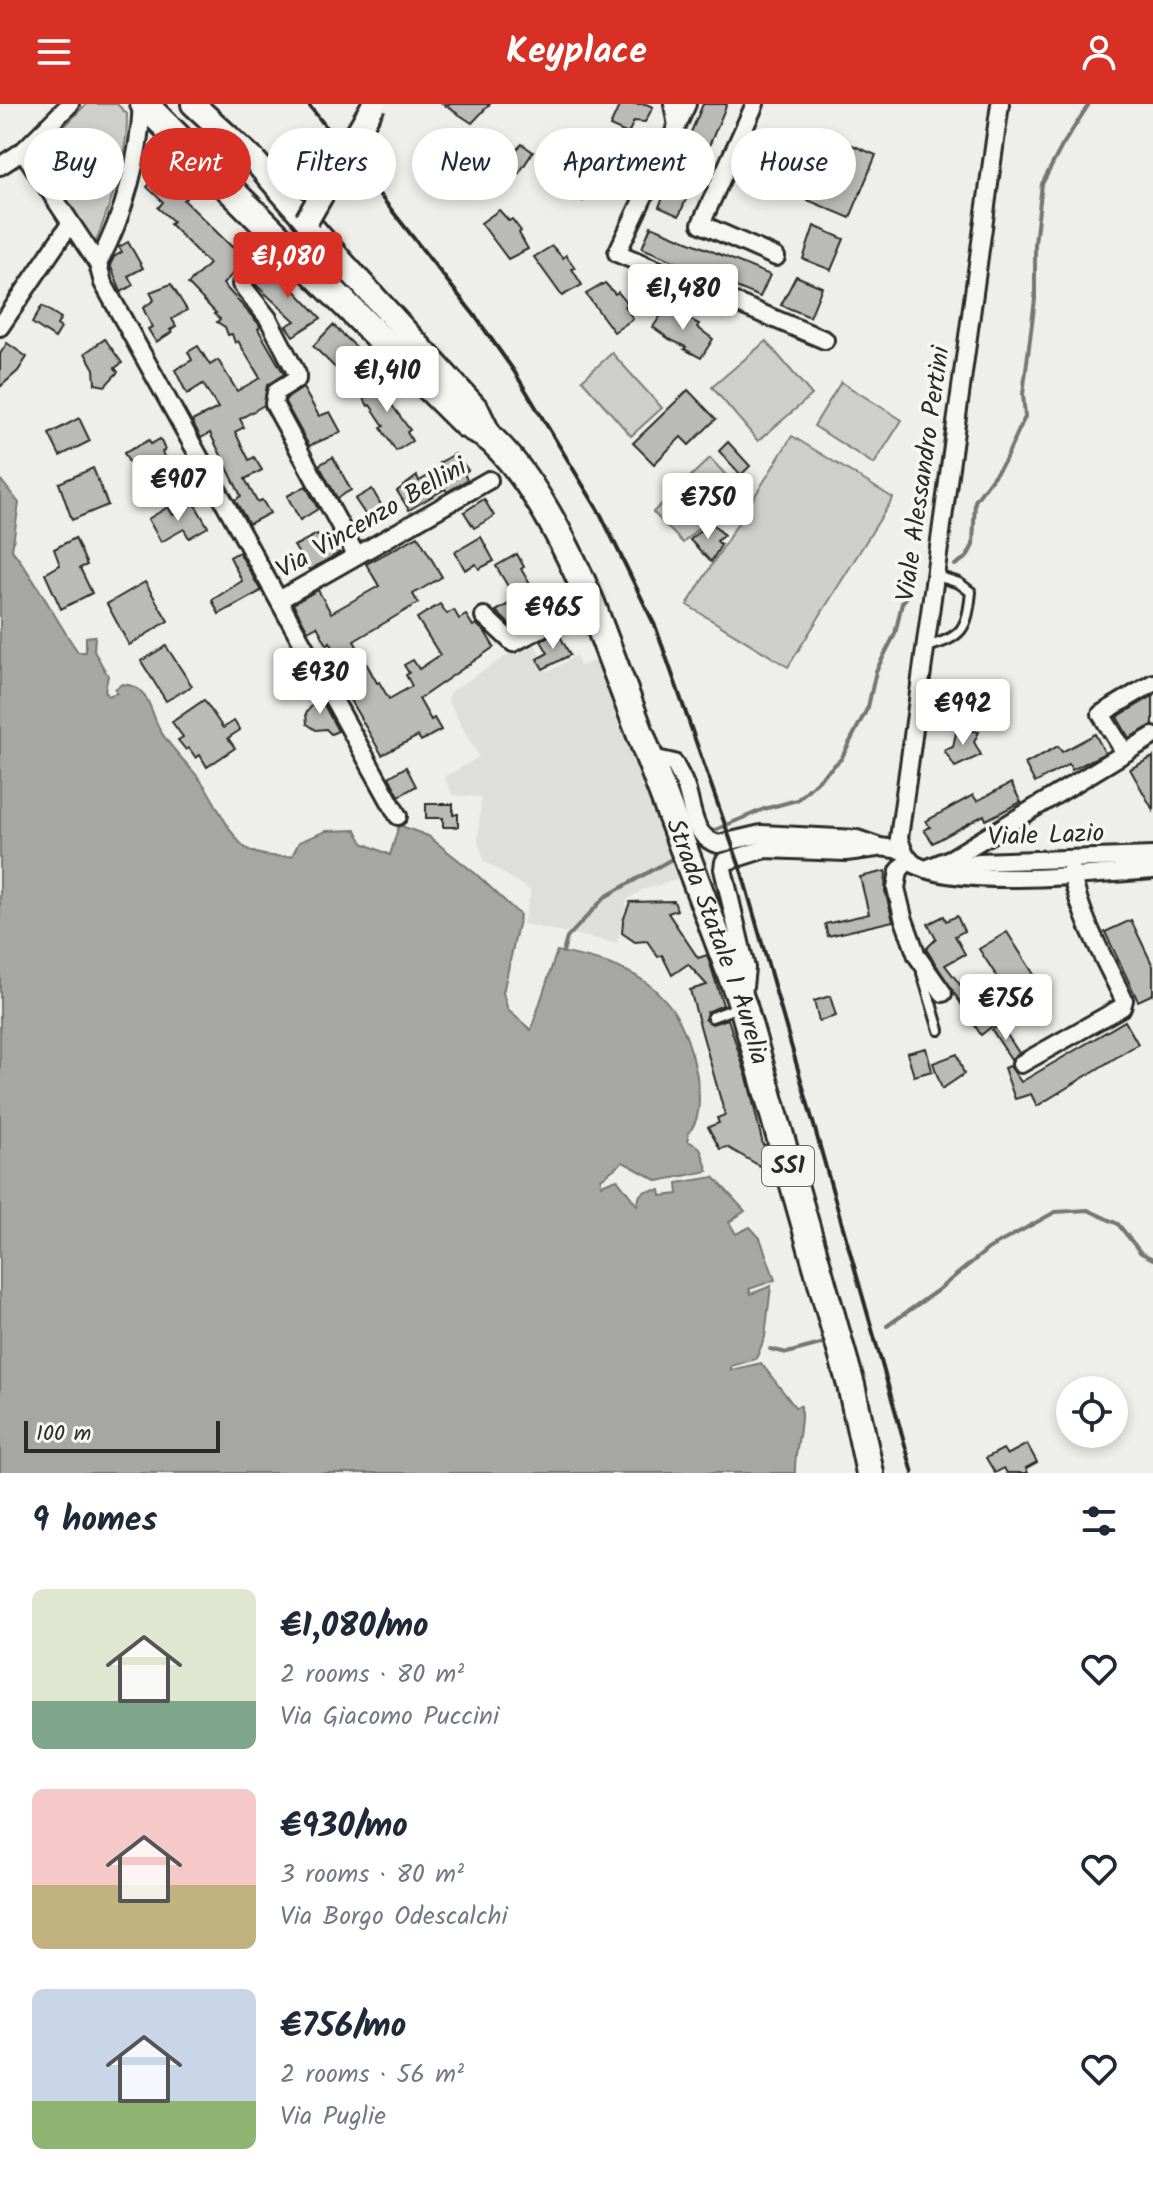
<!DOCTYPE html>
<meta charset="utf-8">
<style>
:root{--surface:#fff;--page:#f6f6f7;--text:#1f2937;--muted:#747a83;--accent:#d93025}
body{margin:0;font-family:Kalam,sans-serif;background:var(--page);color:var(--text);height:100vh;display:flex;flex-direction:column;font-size:30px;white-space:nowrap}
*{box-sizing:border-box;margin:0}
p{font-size:26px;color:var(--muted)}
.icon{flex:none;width:44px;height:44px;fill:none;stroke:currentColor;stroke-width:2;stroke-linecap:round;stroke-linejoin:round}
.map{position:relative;height:1369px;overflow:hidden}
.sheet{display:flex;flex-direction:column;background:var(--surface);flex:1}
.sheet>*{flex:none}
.hud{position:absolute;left:24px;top:24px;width:1106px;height:72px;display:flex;gap:16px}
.buttons{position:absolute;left:1056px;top:1272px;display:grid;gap:16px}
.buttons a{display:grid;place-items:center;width:72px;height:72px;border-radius:50%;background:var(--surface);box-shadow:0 4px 12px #0003;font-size:40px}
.scale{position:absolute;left:24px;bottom:20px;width:196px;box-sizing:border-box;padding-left:8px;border:4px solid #2b2b2b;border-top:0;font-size:22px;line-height:28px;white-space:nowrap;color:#2b2b2b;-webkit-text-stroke:6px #f6f6f2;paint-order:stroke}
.price{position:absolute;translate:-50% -68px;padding:0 18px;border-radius:8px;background:#fff;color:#222;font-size:26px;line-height:52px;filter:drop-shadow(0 2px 4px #0008)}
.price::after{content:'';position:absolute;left:50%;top:48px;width:24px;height:18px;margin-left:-12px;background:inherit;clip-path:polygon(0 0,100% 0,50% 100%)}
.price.on{background:var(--accent);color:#fff}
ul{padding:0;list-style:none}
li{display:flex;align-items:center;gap:24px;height:200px;padding:0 32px}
li span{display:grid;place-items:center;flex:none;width:224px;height:160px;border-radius:12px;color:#555}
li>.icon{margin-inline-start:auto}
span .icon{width:96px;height:96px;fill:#fffc;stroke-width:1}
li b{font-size:34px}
h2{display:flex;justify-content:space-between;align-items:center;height:96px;padding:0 32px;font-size:34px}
.pill{padding:0 28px;border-radius:36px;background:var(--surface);box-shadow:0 4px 12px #0003;font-size:28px;line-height:72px}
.pill.on{background:var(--accent);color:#fff}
header{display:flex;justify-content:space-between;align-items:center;height:104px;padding:0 32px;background:var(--accent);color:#fff;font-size:36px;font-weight:700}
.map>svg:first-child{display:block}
.built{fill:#dededb}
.green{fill:#cececa;stroke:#7c7c7a;stroke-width:2}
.water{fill:#a6a6a3;stroke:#757573;stroke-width:2}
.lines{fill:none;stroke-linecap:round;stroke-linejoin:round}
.stream{stroke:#757573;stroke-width:4}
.building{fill:#babab7;stroke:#2b2b2b;stroke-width:2}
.service-casing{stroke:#2b2b2b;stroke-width:14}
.minor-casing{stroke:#2b2b2b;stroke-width:22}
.secondary-casing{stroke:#2b2b2b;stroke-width:28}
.primary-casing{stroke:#2b2b2b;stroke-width:32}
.service{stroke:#f6f6f2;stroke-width:8}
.minor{stroke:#f6f6f2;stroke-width:16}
.secondary{stroke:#f6f6f2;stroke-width:22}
.primary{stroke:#f6f6f2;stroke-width:26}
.rail{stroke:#2b2b2b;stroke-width:4}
.secondary-bridge-casing{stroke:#2b2b2b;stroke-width:28;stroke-linecap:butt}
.secondary-bridge{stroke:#f6f6f2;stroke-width:22}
.labels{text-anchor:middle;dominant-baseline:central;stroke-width:7;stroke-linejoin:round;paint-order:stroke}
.shield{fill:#f6f6f2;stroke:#686867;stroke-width:2}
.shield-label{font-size:24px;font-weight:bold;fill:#2b2b2b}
.street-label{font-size:26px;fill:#2b2b2b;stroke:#f6f6f2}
</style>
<header><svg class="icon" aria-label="menu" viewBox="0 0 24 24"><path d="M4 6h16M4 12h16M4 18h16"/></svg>Keyplace<svg class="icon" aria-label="person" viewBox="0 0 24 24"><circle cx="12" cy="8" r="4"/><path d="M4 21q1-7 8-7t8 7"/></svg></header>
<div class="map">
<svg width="1153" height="1369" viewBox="0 0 1153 1369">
<rect width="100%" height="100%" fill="#eeeeea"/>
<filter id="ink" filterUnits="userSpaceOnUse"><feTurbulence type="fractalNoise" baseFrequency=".0125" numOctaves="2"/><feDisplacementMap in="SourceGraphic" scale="16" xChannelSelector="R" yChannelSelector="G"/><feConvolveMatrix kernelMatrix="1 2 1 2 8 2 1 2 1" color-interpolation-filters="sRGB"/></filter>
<g filter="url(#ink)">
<polygon class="built" points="533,535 547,568 576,552 580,562 595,557 599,560 683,774 642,786 627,796 617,839 523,820 531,787 484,757 478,736 481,693 453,691 444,673 479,653 448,597 450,588"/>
<g class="green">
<path d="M86 0H117L127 10C128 57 111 96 96 138L90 137 38 50Z"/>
<polygon points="766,237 812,291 758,337 712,283"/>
<polygon points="612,249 662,304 631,332 582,276"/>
<polygon points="841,278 902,316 874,360 814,322"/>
<polygon points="792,332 893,394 788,563 687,501"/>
<polygon points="710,354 739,385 683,439 653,408"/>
</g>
<path class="water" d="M0 375 19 399 12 446C37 477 55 515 78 548H86V533L95 532 94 547 108 572 105 586 108 592 117 589 115 585 122 580C151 582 149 607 161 628 173 647 191 663 204 681 216 698 232 737 249 746 262 753 278 753 292 752L299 738 326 727 356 726 363 739 390 751 399 721 428 732 476 770 520 811 503 889 508 906 531 926 557 847C588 854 617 859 644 877 654 884 668 898 674 908 691 933 712 1006 688 1029V1037L700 1044 708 1067 658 1077 623 1058 601 1075V1081L617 1075 637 1101 640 1091 646 1087 660 1086 661 1092 678 1090 677 1079 714 1073 745 1107 729 1118 736 1130 750 1123 760 1134 775 1176 749 1185 751 1190 771 1182 765 1233 756 1255 731 1262V1266L761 1259 795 1303 801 1302C803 1325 794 1346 795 1369H0Z"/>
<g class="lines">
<g class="stream">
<polyline points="955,461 967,453 973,441 975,397 1004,358 1025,313 1023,290 1035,195 1035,139 1042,80 1062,42 1089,0"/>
<polyline points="710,728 764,705 797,696 841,655 868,603 876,567 895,530 902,499 909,490"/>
<polyline points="563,848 567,834 605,793 677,752"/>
<polyline points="887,1222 938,1186 988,1145 1055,1108 1088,1106 1118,1120 1141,1149 1153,1155"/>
<polyline points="770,1245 787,1249 828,1238"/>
</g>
</g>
<g class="building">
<polygon points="443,0 490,0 472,19"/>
<polygon points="620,0 646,0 653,3 645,18 634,17 628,30 610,22"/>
<polygon points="703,0 727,0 679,112 659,103"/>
<polygon points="522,40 533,48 519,69 499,56 506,47 511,51"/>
<polygon points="852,41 876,51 850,114 739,67 742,57 750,42 835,80"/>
<polygon points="165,50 185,68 174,81 188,92 184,96 232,143 245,131 257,144 223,180 259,220 260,223 258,225 284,270 267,281 264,301 240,315 244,323 235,328 249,356 254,353 262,366 245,375 257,398 262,396 270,409 249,420 235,396 241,392 210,329 201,334 192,317 218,304 203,280 187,290 175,266 192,256 188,248 198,242 210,261 218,256 237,287 260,274 238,237 235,239 232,230 228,231 225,223 217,218 220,215 214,210 216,209 188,180 209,160 170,120 173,117 158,104 163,98 147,83 155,74 149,68"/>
<polygon points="627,58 643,68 633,86 615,75"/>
<polygon points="570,60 596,77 583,97 557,80"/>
<polygon points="499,106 509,117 512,115 521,127 519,129 528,145 508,155 481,119"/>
<polygon points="651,122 770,171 760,193 642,144"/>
<polygon points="814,122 844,135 831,166 803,155"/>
<polygon points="128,138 143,164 128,172 133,181 121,188 110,161 114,153 122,148 119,143"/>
<polygon points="552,142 563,154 566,151 575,164 572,165 582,181 562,192 534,153"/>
<polygon points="271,161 321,214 293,232 286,222 295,217 255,180"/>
<polygon points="796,172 822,183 810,213 781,201"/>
<polygon points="605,179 615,190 618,188 628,200 625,202 633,215 614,228 586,190"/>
<polygon points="171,180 187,206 172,215 176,222 170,226 172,228 156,238 148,225 152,223 143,204 154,196 150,188"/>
<polygon points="42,202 61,214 57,221 61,224 55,234 32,219"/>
<polygon points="666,204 699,220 697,223 713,235 701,254 684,245 686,243 669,235 653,223"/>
<polygon points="333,221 371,257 350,278 313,242"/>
<polygon points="105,235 122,259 115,264 118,268 105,282 95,280 94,265 85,249"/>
<polygon points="7,239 27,253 18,267 0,283 0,250"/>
<polygon points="381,274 391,290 386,293 410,326 407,328 412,337 396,347 381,324 384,322 370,301 368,302 360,288"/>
<polygon points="303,284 319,312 330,308 341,328 309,342 285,298 286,295"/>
<polygon points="688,286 716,315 689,341 681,333 654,360 633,339"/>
<polygon points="79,314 90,337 60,352 49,330"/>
<polygon points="160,335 165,346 162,348 173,370 139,387 133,376 137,374 124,349 149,336 151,340"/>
<polygon points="728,338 750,362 741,371 719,347"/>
<polygon points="455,350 468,366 464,369 467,376 447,388 445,385 409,406 397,387 417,372 419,377 442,364 439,359"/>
<polygon points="333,353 351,386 337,394 319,361"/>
<polygon points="93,364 108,401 72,416 59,379"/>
<polygon points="306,382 318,405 300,416 287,392"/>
<polygon points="372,385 383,404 367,413 355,395"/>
<polygon points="484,395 494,412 474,424 464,408"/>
<polygon points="194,399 208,423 189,434 184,425 161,438 148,415 168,403 173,411"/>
<polygon points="710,417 724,431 717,437 721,441 711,458 690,436"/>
<polygon points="317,430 324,443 328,440 332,448 337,446 339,449 309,466 294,442"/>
<polygon points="418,432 442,473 413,490 418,499 354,537 377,579 379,578 389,595 412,582 406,571 409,569 404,561 413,556 419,565 440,551 417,514 440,500 447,510 454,506 459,515 466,511 473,522 476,520 485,528 494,543 419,595 431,616 434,614 441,626 421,637 418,632 382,651 350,596 359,590 330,538 327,541 317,522 308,527 293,500 318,486 331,509 379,482 366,460"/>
<polygon points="481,433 494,457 479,465 476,460 465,466 455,448"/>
<polygon points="75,434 87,461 80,464 92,489 61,505 45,470 60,461 54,445"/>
<polygon points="239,448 261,487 219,510 212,496 242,477 230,453"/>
<polygon points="517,450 524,463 521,465 534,487 540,484 550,508 515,526 496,507 516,496 496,462"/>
<polygon points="145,478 168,517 129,541 107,500"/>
<polygon points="558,528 570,551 543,565 537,555 548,549 541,537"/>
<polygon points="166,542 192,582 166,597 141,557"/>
<polygon points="316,586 338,627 331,630 326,625 316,626 307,620 306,609 314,599 309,591"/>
<polygon points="1153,592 1153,621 1129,634 1117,613"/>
<polygon points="204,596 223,624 234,617 240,626 228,634 235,644 207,663 200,651 196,654 189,644 186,646 178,636 183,633 172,618"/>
<polygon points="957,624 979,628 974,638 981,651 955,663 944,646 953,643"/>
<polygon points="1095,630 1105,649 1072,666 1069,660 1035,679 1025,660 1058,642 1062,648"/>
<polygon points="1153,653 1153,706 1130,665"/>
<polygon points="406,663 416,682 399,692 389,673"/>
<polygon points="1011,679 1021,698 986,716 984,711 933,739 924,726 930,723 926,717 973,691 977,697"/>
<polygon points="426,700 453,700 453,711 458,710 458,723 443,723 443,714 426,714"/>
<polygon points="886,767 885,787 893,817 828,832 825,820 869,810 860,773"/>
<polygon points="674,797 677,806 668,809 698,854 707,851 712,866 723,901 707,908 705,915 712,920 728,915 748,977 763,1041 766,1041 768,1052 760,1062 727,1043 720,1045 708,1023 719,1019 717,1014 725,1011 690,886 707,881 688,860 672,871 662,851 658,853 647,837 635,838 622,829 623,817 630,798"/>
<polygon points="944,812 946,817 957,812 964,827 955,832 965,850 945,861 981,908 984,905 995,920 981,931 926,845 936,835 928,820"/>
<polygon points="1131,816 1153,862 1153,890 1138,897 1105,828"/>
<polygon points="1007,828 1045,888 1018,905 979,845"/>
<polygon points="830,892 836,912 819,917 814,897"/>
<polygon points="1125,917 1138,940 1037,1002 1031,990 1015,995 1004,964 1010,962 1021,978"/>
<polygon points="1000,920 1019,949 1011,955 992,926"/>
<polygon points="926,944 932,967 914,972 907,949"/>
<polygon points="957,950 964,970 942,985 933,959"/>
<polygon points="1027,1340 1037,1358 1026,1364 1028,1369 1007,1369 1004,1364 995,1369 986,1354 1003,1345 1007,1351"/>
</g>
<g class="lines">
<defs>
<g id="service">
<path d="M926 543C963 533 967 525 971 488L959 479 934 471"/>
<polyline points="922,869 939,926"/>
<polyline points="712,913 738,903"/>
</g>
<g id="minor">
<polyline points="673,0 677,22 617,149 825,236"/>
<polyline points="755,0 701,120 776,153"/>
<path d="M1000 0 899 734C902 744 905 754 914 760 956 785 1101 770 1153 766"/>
<polyline points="677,22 687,0"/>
<path d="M23 47 98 160C125 109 139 57 142 0"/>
<polyline points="0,62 23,47 70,0"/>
<polyline points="278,136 241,180 268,214 297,270 297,275 276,288 274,300 356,451"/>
<polyline points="98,160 103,179 398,712"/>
<polyline points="0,223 70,120"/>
<polyline points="279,496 489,376"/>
<polyline points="484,512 513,539 591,499"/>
<polyline points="1125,649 1101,610 1153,579"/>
<path d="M648 653 674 659C678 667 683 675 686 684 693 704 692 733 718 740L761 730 857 735 880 743 903 746"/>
<polyline points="909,755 899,767 896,784 903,813 917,852 943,889"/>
<polyline points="926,765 952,754 1153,632"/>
<polyline points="948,767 980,758 1153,752"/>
<polyline points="743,892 746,864 723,765 724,758 765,745 846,748 877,744"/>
<path d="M1021 960 1122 903 1124 896C1103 851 1074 804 1070 755"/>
</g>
<polyline id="secondary" points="193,0 253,55 343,159 477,305 492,336"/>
<g id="primary">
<path id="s1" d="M144 0 466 320C475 325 485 330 493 337 534 376 569 447 591 499L743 902 851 1281 870 1369"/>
</g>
</defs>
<use href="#service" class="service-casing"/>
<use href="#minor" class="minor-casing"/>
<use href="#secondary" class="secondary-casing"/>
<use href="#primary" class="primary-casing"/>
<use href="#service" class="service"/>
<use href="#minor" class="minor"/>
<use href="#secondary" class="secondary"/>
<use href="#primary" class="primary"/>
<polyline class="rail" points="308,0 475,212 514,267 601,411 656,524 742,769 913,1369"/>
<defs>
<polyline id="secondary-bridge" points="307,116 374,0"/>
</defs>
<use href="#secondary-bridge" class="secondary-bridge-casing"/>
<use href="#secondary-bridge" class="secondary-bridge"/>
</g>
</g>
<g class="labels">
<rect class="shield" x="762" y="1042" width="52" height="40" rx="6"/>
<g class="shield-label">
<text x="788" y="1062">SS1</text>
</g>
<g class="street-label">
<text transform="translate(924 370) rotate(-82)">Viale Alessandro Pertini</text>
<text transform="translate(372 415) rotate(-30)">Via Vincenzo Bellini</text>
<text transform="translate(1046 732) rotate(-2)">Viale Lazio</text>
<text stroke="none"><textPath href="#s1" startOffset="1038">Strada Statale 1 Aurelia</textPath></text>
</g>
</g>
</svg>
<div class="buttons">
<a><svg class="icon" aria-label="locate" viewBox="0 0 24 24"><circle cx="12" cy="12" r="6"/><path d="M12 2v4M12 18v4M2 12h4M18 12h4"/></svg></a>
</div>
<div class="scale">100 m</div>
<b class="price on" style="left:288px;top:196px">€1,080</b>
<b class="price" style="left:683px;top:228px">€1,480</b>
<b class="price" style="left:387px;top:310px">€1,410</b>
<b class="price" style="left:178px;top:419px">€907</b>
<b class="price" style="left:708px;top:437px">€750</b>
<b class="price" style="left:553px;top:547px">€965</b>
<b class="price" style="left:320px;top:612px">€930</b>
<b class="price" style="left:963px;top:643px">€992</b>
<b class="price" style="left:1006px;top:938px">€756</b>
<div class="hud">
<a class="pill">Buy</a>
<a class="pill on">Rent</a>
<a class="pill">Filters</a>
<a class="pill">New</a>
<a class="pill">Apartment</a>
<a class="pill">House</a>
</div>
</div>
<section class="sheet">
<h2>9 homes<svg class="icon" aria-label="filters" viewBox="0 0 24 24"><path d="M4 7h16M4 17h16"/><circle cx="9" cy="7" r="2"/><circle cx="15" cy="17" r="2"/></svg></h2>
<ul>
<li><span style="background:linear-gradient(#dfe7d0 70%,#7fa58c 0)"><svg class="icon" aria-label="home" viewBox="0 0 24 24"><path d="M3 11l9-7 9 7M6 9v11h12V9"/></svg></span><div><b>€1,080/mo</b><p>2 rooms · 80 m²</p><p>Via Giacomo Puccini</p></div><svg class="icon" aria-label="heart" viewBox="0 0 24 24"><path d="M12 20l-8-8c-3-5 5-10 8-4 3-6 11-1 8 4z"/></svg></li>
<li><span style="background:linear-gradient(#f6c9c9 60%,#c2b280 0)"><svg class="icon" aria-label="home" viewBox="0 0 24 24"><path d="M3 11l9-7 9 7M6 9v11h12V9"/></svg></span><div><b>€930/mo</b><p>3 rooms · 80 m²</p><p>Via Borgo Odescalchi</p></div><svg class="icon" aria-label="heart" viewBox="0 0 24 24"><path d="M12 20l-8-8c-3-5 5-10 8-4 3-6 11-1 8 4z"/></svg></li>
<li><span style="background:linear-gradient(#c9d6e8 70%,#8fb573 0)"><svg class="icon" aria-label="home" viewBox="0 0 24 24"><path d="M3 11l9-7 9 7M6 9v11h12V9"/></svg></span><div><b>€756/mo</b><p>2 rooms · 56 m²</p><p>Via Puglie</p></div><svg class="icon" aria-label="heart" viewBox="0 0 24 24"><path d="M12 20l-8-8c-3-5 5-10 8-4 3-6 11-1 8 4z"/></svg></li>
</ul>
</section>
